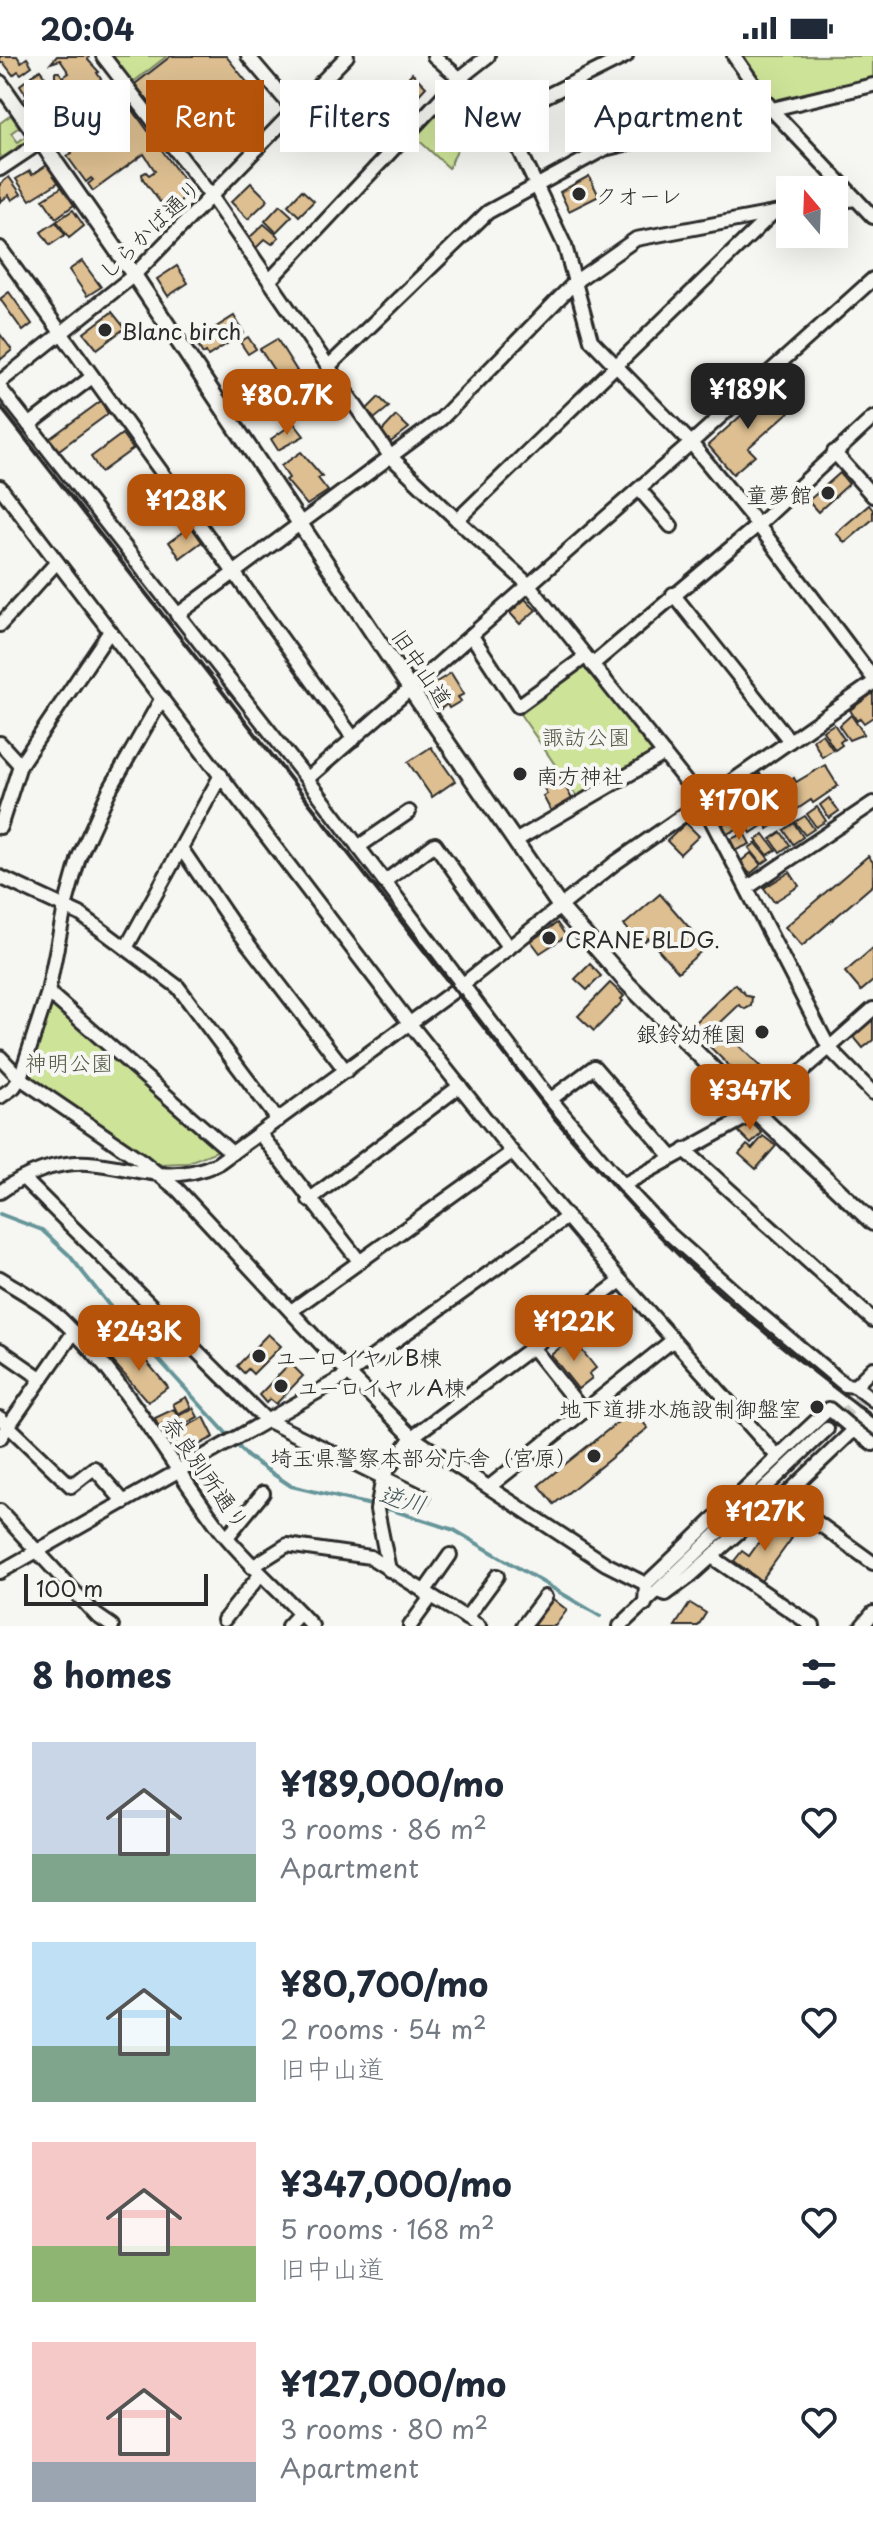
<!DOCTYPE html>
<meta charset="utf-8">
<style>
:root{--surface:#fff;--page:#f6f6f7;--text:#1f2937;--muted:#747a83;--accent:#b45309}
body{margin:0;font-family:"Playpen Sans","Klee One",sans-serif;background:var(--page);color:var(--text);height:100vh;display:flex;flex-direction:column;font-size:30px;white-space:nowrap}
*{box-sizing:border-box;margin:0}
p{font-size:26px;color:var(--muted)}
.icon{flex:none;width:44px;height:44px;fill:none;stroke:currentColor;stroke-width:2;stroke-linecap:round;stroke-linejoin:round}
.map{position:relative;height:1570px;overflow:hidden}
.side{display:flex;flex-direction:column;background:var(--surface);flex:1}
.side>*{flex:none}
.guide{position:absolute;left:24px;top:24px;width:826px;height:72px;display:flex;gap:16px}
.needle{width:52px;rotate:341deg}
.fabs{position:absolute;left:776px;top:120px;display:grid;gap:16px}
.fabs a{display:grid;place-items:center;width:72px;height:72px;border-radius:0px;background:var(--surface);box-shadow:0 8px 32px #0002;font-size:40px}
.scale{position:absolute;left:24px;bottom:20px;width:184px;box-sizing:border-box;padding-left:8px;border:4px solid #2b2b2b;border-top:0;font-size:22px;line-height:28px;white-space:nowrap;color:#2b2b2b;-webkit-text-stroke:6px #f6f6f2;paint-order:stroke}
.price{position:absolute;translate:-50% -68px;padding:0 18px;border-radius:16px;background:var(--accent);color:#fff;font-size:26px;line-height:52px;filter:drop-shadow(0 2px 4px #0008)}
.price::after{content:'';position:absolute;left:50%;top:48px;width:24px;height:18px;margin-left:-12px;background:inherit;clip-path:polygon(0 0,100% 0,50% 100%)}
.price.on{background:#222;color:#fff}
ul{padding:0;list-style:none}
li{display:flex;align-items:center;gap:24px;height:200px;padding:0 32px}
li span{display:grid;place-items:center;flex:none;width:224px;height:160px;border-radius:0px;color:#555}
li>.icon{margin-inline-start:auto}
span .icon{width:96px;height:96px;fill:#fffc;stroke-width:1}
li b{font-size:34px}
h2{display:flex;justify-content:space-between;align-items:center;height:96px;padding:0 32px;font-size:34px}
.chip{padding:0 28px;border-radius:0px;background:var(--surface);box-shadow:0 8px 32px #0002;font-size:28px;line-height:72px}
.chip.on{background:var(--accent);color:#fff}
.status{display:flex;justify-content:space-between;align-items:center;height:56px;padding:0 40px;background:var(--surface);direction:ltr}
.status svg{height:22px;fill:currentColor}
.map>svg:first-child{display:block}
.green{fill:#cde398;stroke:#7c8762;stroke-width:2}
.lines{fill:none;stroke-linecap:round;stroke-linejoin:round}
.stream{stroke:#659599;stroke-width:4}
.building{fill:#ddbf91;stroke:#2b2b2b;stroke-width:2}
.minor-tunnel{stroke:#cdcdca;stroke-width:12;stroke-dasharray:12 6;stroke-linecap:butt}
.minor-casing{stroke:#2b2b2b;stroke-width:18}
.major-casing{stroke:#2b2b2b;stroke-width:20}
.minor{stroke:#f6f6f2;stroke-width:12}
.major{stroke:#f6f6f2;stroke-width:14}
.rail{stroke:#2b2b2b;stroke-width:4}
.poi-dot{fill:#2b2b2b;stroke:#f6f6f2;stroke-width:3}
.labels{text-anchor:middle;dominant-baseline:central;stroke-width:8;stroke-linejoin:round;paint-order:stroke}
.poi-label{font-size:22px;fill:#2b2b2b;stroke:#f6f6f2;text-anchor:start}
.street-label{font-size:22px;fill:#2b2b2b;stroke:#f6f6f2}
.park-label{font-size:22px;fill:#545946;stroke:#f6f6f2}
.water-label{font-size:24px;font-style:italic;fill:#435759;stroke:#f6f6f2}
</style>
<div class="status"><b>20:04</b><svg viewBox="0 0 49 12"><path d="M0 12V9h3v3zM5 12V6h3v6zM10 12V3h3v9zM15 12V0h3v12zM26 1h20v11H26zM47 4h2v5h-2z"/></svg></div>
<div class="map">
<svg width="873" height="1570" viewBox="0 0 873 1570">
<rect width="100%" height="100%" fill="#f6f6f2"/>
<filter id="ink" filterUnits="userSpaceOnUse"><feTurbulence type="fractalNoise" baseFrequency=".0125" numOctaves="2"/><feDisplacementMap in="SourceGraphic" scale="16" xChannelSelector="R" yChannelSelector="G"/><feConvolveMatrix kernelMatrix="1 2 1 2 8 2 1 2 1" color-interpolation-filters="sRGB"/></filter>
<g filter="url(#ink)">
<g class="green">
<polygon points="111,0 167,0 132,27"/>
<polygon points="742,0 873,0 873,22 774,46"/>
<polygon points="456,33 468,46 451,66 445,78 461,85 449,112 414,80"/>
<polygon points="11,59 19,71 11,77 18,86 26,80 28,83 27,87 0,105 0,67"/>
<polygon points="584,609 656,697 578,742 518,655"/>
<polygon points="55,947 220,1094 186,1107 159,1108 28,1019 51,948"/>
</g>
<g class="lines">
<polyline class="stream" points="0,1158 42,1174 69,1199 108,1248 248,1401 291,1430 392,1454 454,1474 600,1560"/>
</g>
<g class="building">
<polygon points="0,0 17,0 21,6 27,2 32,10 21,18 18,15 13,19 3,6 0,8"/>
<polygon points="57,0 89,0 88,4 99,16 97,17 103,26 74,47 66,36 38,56 25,43 28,41 20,29 40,14 52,30 58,25 55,21 55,16 59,16 63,21 69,17 60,4 51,7"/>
<polygon points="171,0 226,0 250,30 249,37 210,69 202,76 199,72 181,87 135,28"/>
<polygon points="412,17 426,31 402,57 388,44"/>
<polygon points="64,39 72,50 59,59 51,48"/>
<polygon points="124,42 185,126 182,127 185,139 179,147 170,149 162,145 160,146 143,123 142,118 146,116 149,119 155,115 144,98 93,135 88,128 93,124 91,122 86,126 67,100 72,97 66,89 97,67 95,63"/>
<polygon points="50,50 61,65 48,74 37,59"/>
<polygon points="47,109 59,126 30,144 16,123 30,115 32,119"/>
<polygon points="589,120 599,140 569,155 560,136"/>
<polygon points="9,121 21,138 12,144 9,139 0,146 0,128"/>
<polygon points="251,127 268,144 248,163 231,146"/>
<polygon points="62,131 74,149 56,162 43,143"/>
<polygon points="302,134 314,145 299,160 288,149"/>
<polygon points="280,149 292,160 276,176 265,165"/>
<polygon points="73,154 84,170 69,182 57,165"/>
<polygon points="56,166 65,179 50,189 41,176"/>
<polygon points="264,168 279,181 272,188 265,183 254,194 247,184"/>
<polygon points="82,205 101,231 87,240 69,214"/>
<polygon points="177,210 188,227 168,240 157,223"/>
<polygon points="9,236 32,268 23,275 0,243"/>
<polygon points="112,256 125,272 97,293 84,277"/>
<polygon points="234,260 244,277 208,300 206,296 203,298 198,290 201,288 197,283"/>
<polygon points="0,278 12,294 0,304"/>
<polygon points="248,281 256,293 248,298 240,286"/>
<polygon points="277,283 297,315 281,325 260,293"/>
<polygon points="295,320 302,330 288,340 281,329"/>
<polygon points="709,324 722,339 710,349 697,334"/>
<polygon points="771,333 790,355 748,392 755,399 733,418 708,389"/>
<polygon points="307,337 315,349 300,359 292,347"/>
<polygon points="379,341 389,351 374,363 366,354"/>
<polygon points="101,345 108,358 59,394 55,391 49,383"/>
<polygon points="396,360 409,372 391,386 381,376"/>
<polygon points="294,367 304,380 278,394 271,383"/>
<polygon points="122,378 133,393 101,416 91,401"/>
<polygon points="301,396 322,420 318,422 328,435 307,449 286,424 289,422 281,410"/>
<polygon points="840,417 849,428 818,456 808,445"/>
<polygon points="162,429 174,445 151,462 139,446"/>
<polygon points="869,449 873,454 873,463 845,487 836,477"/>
<polygon points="192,470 203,485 180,502 169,486"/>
<polygon points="525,543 536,554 520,568 510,557"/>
<polygon points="451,617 464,638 458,641 461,645 449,652 447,648 441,653 428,631"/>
<polygon points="873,637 873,661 864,667 860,662 857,665 850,654"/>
<polygon points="851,659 864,678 849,684 839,670"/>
<polygon points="834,668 844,683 840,686 842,689 835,694 823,675"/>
<polygon points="822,678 833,694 822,701 813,684"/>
<polygon points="431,691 455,725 432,741 408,706"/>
<polygon points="825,709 838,730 813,747 811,744 768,773 765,768 751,777 742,762 746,759 731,738 760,718 775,740 774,735 781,731 784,734 790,731 787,727 794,722 796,726"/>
<polygon points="557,715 572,743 551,755 543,740 547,738 540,724"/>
<polygon points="726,740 733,756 720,760 714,746"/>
<polygon points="829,742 839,755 829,762 820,749"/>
<polygon points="817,751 826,765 816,771 807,758"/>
<polygon points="734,758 741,771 727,778 722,769 725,767 723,763"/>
<polygon points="805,760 814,773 805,779 795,766"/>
<polygon points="686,767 699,780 680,798 667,785"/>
<polygon points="794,767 803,781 793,788 784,774"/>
<polygon points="781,776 790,789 780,796 771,783"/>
<polygon points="744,777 750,788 734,795 729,784"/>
<polygon points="764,778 776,794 768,799 756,784"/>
<polygon points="756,787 769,803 762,808 749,792"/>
<polygon points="751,797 761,809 750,818 740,806"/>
<polygon points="868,800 873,806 873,829 802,890 785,871"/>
<polygon points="790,816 799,830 774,846 764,832"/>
<polygon points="660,838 706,891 678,916 648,882 641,889 624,869"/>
<polygon points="557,867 566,880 540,897 531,885"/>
<polygon points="873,892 873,925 861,935 845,916"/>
<polygon points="590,908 601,920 587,934 575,923"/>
<polygon points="610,927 624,940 621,943 623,945 594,975 578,960"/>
<polygon points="735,928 747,940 752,941 751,950 745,953 739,949 719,968 723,972 709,987 692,970"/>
<polygon points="873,964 873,984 863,992 853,980"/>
<polygon points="725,976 774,1024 759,1039 710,991"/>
<polygon points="749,1064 762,1077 751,1088 738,1075"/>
<polygon points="763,1080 776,1090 756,1113 739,1098 747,1089 752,1093"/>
<polygon points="268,1278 281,1290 253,1318 248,1313 244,1317 237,1310"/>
<polygon points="572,1282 596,1312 589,1318 592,1322 578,1333 551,1299"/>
<polygon points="122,1290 129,1297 135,1292 168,1331 148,1346 109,1301"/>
<polygon points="290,1307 303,1320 276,1348 270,1343 266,1347 259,1339"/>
<polygon points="186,1341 191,1351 178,1358 173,1348"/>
<polygon points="193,1352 198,1361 183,1369 178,1360"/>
<polygon points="174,1353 179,1364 163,1371 162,1368 158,1370 155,1362"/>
<polygon points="633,1354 648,1372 554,1448 539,1429"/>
<polygon points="204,1361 214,1381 179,1399 168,1380"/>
<polygon points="772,1468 792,1482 761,1525 734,1505 742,1495 749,1500"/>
<polygon points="553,1543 567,1554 555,1570 533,1570"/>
<polygon points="690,1547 706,1557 698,1570 675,1570"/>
</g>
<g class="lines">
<polyline class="minor-tunnel" points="827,1373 873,1332"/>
<defs>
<g id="minor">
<polyline points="103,0 211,140 390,400 457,464 529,529 702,746 829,992 873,953"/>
<polyline points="248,0 294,54"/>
<polyline points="434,0 504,61 565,190 591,284 691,387 758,469 873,622"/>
<polyline points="734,0 772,54 873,161"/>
<polyline points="504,61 626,0"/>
<polyline points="0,113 126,29"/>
<polyline points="834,146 856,143"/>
<polyline points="0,192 354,683"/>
<polyline points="270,224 460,22 488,0"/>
<polyline points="330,309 488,156 604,93 873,29"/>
<polyline points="0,326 134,219 347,0"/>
<polyline points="0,332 307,723 540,1031 623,1129 666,1175 755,1254 845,1329 855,1330 873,1344"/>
<polyline points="29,369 92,321"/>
<polyline points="834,396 873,440"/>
<polyline points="0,431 410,968 512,1096 621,1225 777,1400"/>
<polyline points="639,433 671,470"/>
<polyline points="457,464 772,158"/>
<polyline points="673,538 790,685"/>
<polyline points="177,559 441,363 576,225 636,183 790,154"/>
<polyline points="0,569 57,506"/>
<polyline points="472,580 518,650 585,601"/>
<polyline points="592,609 758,469 873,362"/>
<polyline points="0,687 20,709"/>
<polyline points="307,723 691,387 873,223"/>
<polyline points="0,771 20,709 110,575"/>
<polyline points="515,785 664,698"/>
<polyline points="358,791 409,756"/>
<polyline points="181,792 232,867 346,1015"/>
<polyline points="0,821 80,858 178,931 278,1064"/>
<polyline points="384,826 435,788 509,892"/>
<polyline points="747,832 873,747"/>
<polyline points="126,892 221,719"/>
<polyline points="48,936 232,1097"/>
<polyline points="0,1001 20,1022 142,1105 178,1134 349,1318 412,1381 606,1508 646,1528"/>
<polyline points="0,1041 14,1031 20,1022 48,936 65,851 79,801 109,735 162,642"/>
<polyline points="551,1043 594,1011 672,1101"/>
<polyline points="260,1078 360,1206"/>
<polyline points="685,1094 873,1264"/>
<polyline points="23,1122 266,1364 423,1441"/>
<polyline points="623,1129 756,1056 829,992 873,1037"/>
<path d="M0 1136C24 1118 58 1105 88 1107 138 1111 167 1130 217 1108L462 929 615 807 873 627"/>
<polyline points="309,1144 460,1030"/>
<path d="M0 1222C22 1236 47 1249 65 1267 128 1327 167 1404 219 1472 247 1508 282 1536 312 1570"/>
<polyline points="291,1255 512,1096"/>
<polyline points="532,1291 583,1355"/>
<polyline points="0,1294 42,1323"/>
<polyline points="855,1330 873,1312"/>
<polyline points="0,1362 71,1430 94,1412 124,1446"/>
<polyline points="0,1382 74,1276"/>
<polyline points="489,1431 673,1284"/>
<polyline points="782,1441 873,1507"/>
<polyline points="0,1455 96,1559 112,1570"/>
<polyline points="227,1481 263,1437"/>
<polyline points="712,1501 813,1570"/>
<polyline points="252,1511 287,1489 370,1501 479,1570"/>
<polyline points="389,1514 377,1454 383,1420 412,1381 621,1225"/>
<polyline points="0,1516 349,1318 567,1161"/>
<polyline points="658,1535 666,1538 689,1521 741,1474 768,1456 854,1374 873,1388"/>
<polyline points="424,1536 450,1499"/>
<path d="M645 1548 646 1528C708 1470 766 1410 829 1353L854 1374"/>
<polyline points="466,1562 497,1520"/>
<polyline points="224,1564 260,1519"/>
<polyline points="288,1570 300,1557"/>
<polyline points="410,1570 431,1541"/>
<polyline points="523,1570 545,1541"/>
<polyline points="620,1570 827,1373"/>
<polyline points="862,1570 873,1557"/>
</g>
<polyline id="major" points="0,27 134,219 411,634 561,852 628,928 756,1056 873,1167"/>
</defs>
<use href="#minor" class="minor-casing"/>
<use href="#major" class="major-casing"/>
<use href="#minor" class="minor"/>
<use href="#major" class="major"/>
<path class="rail" d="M0 350 556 1064C596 1110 636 1157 680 1200 740 1259 806 1310 873 1361"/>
</g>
</g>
<g class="poi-dot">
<circle cx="579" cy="138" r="8"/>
<circle cx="105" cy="274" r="8"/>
<circle cx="828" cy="437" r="8"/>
<circle cx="520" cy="718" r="8"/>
<circle cx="549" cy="882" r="8"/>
<circle cx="762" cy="976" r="8"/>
<circle cx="259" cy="1300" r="8"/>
<circle cx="281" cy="1330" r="8"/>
<circle cx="817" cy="1351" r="8"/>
<circle cx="594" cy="1400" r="8"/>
</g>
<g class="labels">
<g class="poi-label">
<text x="595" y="138">クオーレ</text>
<text x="121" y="274">Blanc birch</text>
<text x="812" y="437" text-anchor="end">童夢館</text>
<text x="536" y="718">南方神社</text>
<text x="565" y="882">CRANE BLDG.</text>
<text x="746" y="976" text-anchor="end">銀鈴幼稚園</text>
<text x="275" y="1300">ユーロイヤルB棟</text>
<text x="297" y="1330">ユーロイヤルA棟</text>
<text x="801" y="1351" text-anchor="end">地下道排水施設制御盤室</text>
<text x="578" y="1400" text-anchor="end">埼玉県警察本部分庁舎（宮原）</text>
</g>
<g class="street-label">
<text transform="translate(149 172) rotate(-44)">しらかば通り</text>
<text transform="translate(423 611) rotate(56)">旧中山道</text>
<text transform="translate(207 1416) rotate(55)">奈良別所通り</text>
</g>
<g class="park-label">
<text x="586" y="679">諏訪公園</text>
<text x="69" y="1005">神明公園</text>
</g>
<g class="water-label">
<text transform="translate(403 1442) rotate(15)">逆川</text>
</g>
</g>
</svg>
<div class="fabs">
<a><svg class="needle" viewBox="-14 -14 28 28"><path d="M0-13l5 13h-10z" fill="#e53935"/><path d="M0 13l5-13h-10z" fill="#747a83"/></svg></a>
</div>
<div class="scale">100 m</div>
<b class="price on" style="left:748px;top:375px">¥189K</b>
<b class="price" style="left:287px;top:381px">¥80.7K</b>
<b class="price" style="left:186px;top:486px">¥128K</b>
<b class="price" style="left:739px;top:786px">¥170K</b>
<b class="price" style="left:750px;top:1076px">¥347K</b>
<b class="price" style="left:574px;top:1307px">¥122K</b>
<b class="price" style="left:139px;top:1317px">¥243K</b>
<b class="price" style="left:765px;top:1497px">¥127K</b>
<div class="guide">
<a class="chip">Buy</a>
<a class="chip on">Rent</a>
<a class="chip">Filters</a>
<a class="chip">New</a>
<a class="chip">Apartment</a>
</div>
</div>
<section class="side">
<h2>8 homes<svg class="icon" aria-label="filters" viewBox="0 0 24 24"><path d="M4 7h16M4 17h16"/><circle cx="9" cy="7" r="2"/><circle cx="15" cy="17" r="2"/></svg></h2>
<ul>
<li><span style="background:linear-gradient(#c9d6e8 70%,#7fa58c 0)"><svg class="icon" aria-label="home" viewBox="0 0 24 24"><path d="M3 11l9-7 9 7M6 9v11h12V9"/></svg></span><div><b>¥189,000/mo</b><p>3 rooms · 86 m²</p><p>Apartment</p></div><svg class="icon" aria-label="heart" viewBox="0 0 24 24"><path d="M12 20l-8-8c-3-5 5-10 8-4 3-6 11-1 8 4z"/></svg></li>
<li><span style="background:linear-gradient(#bfe0f5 65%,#7fa58c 0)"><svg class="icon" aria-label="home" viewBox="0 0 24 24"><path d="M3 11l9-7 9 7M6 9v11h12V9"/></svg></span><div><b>¥80,700/mo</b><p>2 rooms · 54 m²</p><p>旧中山道</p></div><svg class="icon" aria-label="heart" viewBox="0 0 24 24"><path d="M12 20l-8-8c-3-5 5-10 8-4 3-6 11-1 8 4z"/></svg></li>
<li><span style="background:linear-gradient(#f6c9c9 65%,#8fb573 0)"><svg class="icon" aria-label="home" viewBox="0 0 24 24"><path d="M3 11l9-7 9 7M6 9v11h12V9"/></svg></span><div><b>¥347,000/mo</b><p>5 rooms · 168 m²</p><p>旧中山道</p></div><svg class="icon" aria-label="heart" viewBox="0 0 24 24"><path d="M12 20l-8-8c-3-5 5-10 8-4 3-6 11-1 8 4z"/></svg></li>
<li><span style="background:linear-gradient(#f6c9c9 75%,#9aa5b1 0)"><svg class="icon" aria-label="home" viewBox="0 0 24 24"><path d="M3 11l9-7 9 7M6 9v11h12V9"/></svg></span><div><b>¥127,000/mo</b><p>3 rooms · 80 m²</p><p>Apartment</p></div><svg class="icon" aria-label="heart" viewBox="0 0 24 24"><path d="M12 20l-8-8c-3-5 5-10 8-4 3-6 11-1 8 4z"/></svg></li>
</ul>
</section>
